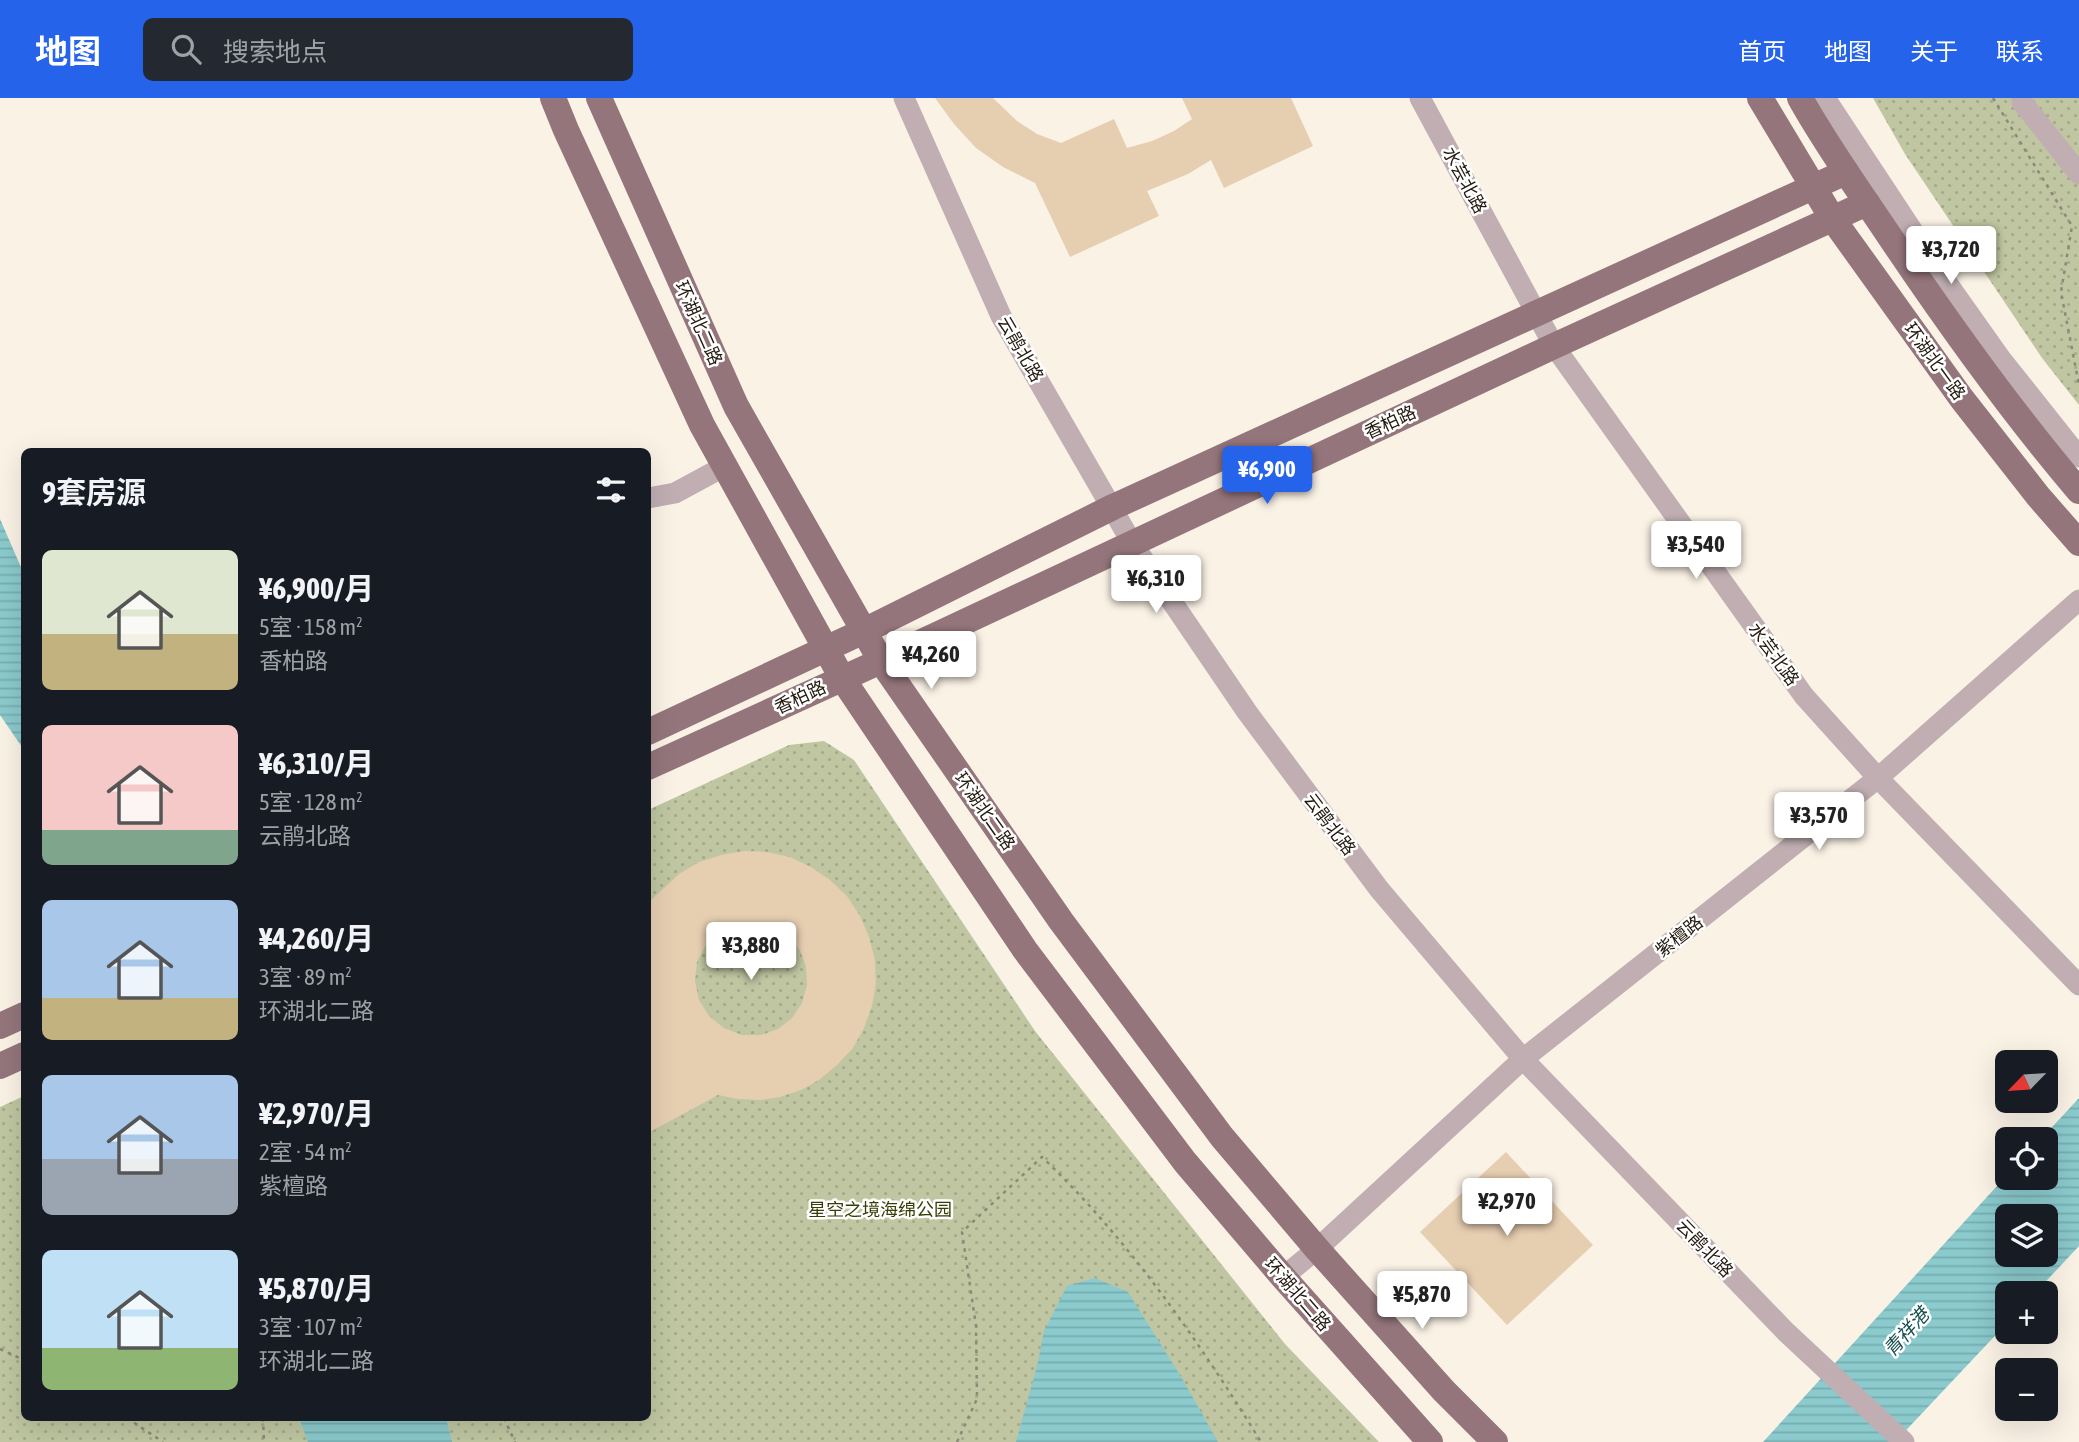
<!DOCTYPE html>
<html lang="zh">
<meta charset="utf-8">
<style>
:root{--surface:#171b24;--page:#242831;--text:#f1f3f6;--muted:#9ea1a6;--accent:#2563eb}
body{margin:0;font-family:"Asap Condensed","Noto Sans SC",sans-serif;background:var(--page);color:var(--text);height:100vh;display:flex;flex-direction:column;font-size:26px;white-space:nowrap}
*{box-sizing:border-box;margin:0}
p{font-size:23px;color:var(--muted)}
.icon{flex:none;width:38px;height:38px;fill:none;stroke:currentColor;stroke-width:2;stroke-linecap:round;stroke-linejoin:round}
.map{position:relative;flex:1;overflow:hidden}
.side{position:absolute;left:21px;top:350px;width:630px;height:973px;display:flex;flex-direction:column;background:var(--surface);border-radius:10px;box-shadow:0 7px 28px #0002}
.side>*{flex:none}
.needle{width:46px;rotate:245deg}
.fabs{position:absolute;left:1995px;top:952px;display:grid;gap:14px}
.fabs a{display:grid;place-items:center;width:63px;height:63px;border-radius:10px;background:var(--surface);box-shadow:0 7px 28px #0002;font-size:35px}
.price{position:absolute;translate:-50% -60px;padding:0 16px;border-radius:7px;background:#fff;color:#222;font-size:23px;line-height:46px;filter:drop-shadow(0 2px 4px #0008)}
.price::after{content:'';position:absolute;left:50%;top:42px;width:21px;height:16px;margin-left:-10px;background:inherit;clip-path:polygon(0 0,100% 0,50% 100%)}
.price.active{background:var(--accent);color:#fff}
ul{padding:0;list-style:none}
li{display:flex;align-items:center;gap:21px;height:175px;padding:0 21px}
li span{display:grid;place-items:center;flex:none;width:196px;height:140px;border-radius:10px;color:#555}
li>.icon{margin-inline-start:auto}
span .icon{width:84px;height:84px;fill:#fffc;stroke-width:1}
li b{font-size:30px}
h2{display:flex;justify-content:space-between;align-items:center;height:84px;padding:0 21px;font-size:30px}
header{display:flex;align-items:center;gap:42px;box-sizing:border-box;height:98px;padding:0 35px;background:var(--accent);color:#fff}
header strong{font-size:33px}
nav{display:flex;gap:38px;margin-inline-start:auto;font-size:24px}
.search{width:490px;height:63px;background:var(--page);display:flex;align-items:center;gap:18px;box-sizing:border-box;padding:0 24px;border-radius:10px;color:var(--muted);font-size:26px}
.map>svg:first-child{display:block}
.park{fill:url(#park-dots)}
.water{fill:url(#water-rules);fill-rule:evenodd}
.building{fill:#e6ceb1;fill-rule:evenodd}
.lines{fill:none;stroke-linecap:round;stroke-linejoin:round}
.path{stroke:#90877b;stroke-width:2.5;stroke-dasharray:3.5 5;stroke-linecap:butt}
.minor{stroke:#c0aeb2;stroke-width:21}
.major{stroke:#94757c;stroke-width:26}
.labels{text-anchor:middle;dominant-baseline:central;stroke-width:5;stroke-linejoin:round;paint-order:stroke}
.street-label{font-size:18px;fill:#231a0f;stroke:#fff}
.park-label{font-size:18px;fill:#383e06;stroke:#fff}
.water-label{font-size:19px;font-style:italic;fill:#164e50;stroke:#fff}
</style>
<header>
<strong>地图</strong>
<div class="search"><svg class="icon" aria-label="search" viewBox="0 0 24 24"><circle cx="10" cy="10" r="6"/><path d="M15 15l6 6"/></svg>搜索地点</div>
<nav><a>首页</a><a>地图</a><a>关于</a><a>联系</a></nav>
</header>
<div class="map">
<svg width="2079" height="1344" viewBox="0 0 2079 1344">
<defs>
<pattern id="park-dots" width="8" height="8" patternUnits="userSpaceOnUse" patternTransform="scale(1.75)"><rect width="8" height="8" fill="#bfc6a1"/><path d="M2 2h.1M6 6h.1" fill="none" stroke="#a4aa89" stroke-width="1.8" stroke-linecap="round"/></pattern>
<pattern id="water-rules" width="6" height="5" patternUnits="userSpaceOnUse" patternTransform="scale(1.75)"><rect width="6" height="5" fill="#8bcacd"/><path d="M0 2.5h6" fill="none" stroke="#78adaf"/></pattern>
</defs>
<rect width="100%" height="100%" fill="#fbf2e6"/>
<g class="park">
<polygon points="1873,0 2079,0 2079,307 2042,260 1905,56"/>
<polygon points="824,643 854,662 1035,933 1285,1246 1379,1344 0,1344 0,1009 24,998 24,1320 648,1320 648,712 789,647"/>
</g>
<g class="water">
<polygon points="0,421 24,476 24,652 0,617"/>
<path d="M2079 1000V1148L2035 1195H2007V1225L1895 1344H1763L2007 1077V1080H2046V1041H2041ZM2007 1118H2046V1157H2007Z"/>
<polygon points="1095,1180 1128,1194 1183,1282 1218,1344 1016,1344 1037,1268 1044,1233 1067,1188"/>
<polygon points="299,1320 446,1320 452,1344 308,1344"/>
</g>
<g class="building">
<polygon points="935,0 993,0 1017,23 1037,36 1061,45 1114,21 1127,50 1152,43 1174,33 1192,21 1182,0 1291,0 1313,48 1224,90 1211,62 1188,76 1147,93 1159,118 1070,159 1035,85 1003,69 976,50 954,26"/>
<path d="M744 753 767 754 790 759 811 769 830 782 847 798 860 818 869 839 875 862 876 885 872 908 864 930 853 950 837 967 819 982 801 992 780 999 760 1002 738 1001 718 997 648 1035V805L679 776 699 764 721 757ZM755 825 773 829 788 839 800 852 806 869 807 887 802 905 792 920 778 931 761 937H742L724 930 709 918 699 902 695 883 697 864 706 847 720 834 737 826Z"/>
<polygon points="1506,1054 1593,1147 1507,1227 1420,1134"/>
</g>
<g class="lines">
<g class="path">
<polyline points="1993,0 2072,128 2061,194 2079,287"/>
<polyline points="0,1251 24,1262"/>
<polyline points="127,1320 163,1344"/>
<polyline points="263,1320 264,1344"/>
<polyline points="504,1320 515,1344"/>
<path d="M957 1344 977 1301 976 1228 962 1134 1042 1059C1129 1142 1198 1242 1261 1344"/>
</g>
<g class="minor">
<polyline points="904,0 1001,218 1132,445 1247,614 1379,791 1523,961 1786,1234 1904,1344"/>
<polyline points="1420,0 1554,248 1804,598 1878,680 2079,887"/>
<polyline points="1825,0 1943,179 2001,261 2079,359"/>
<polyline points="2022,0 2022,4 2079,76"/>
<polyline points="648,400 675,395 725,368"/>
<polyline points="1283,1179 1317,1151 1523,961 1878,680 2079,502"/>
</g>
<g class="major">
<polyline points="553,0 566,32 702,327 842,580 1025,852 1185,1064 1283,1179 1430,1344"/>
<polyline points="599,0 736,308 881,563 1061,823 1222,1039 1317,1151 1444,1293 1495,1344"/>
<polyline points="1760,0 1832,120 1962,301 2038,398 2079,445"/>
<path d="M1800 0C1825 45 1855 87 1884 130 1945 221 2008 310 2079 393"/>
<polyline points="648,634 864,533 1113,409 1846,74"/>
<polyline points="648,669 881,563 1554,248 1867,105"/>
<polyline points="0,928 24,917"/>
<polyline points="0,968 24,957"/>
</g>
</g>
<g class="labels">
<g class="street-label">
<text transform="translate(1465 82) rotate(62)">水芸北路</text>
<text transform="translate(699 225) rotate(66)">环湖北二路</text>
<text transform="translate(1021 251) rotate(60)">云鹃北路</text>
<text transform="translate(1935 263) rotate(54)">环湖北一路</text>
<text transform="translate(1390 324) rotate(-25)">香柏路</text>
<text transform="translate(1774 556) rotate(54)">水芸北路</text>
<text transform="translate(800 599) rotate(-25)">香柏路</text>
<text transform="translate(985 713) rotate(55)">环湖北二路</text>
<text transform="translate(1330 726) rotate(53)">云鹃北路</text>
<text transform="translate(1679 838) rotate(-38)">紫檀路</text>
<text transform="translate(1705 1150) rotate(46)">云鹃北路</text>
<text transform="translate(1298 1196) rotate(49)">环湖北二路</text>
</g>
<g class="park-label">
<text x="880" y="1111">星空之境海绵公园</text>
</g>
<g class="water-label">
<text transform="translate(1906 1234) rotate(-48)">青祥港</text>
</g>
</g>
</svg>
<div class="fabs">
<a><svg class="needle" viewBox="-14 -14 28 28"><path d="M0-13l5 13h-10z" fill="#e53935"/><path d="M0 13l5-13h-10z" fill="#9ea1a6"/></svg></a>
<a><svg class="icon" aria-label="locate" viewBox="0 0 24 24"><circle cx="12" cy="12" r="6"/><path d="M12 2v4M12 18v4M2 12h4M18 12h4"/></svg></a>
<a><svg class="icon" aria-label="layers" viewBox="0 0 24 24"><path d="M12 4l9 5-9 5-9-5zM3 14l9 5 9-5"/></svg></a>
<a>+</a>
<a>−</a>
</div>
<b class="price" style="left:1951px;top:188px">¥3,720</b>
<b class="price active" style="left:1267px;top:408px">¥6,900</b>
<b class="price" style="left:1696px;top:483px">¥3,540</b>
<b class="price" style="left:1156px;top:517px">¥6,310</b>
<b class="price" style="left:931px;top:593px">¥4,260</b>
<b class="price" style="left:1819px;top:754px">¥3,570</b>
<b class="price" style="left:751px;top:884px">¥3,880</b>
<b class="price" style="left:1507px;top:1140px">¥2,970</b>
<b class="price" style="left:1422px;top:1233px">¥5,870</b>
<section class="side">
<h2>9套房源<svg class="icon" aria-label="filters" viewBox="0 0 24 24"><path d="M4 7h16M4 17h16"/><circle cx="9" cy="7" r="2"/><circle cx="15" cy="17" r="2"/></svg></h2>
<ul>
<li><span style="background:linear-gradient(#dfe7d0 60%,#c2b280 0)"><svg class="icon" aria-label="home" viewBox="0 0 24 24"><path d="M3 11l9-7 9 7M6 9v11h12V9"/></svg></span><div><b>¥6,900/月</b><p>5室 · 158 m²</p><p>香柏路</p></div></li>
<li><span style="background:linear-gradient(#f6c9c9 75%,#7fa58c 0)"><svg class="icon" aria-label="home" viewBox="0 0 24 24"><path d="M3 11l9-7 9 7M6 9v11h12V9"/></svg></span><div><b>¥6,310/月</b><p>5室 · 128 m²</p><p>云鹃北路</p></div></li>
<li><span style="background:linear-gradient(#a9c7e8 70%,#c2b280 0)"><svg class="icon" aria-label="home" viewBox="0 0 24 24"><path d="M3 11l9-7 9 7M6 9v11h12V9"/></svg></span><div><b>¥4,260/月</b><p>3室 · 89 m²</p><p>环湖北二路</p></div></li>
<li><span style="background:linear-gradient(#a9c7e8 60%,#9aa5b1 0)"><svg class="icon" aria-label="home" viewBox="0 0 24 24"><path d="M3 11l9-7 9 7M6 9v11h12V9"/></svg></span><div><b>¥2,970/月</b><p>2室 · 54 m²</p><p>紫檀路</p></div></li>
<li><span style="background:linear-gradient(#bfe0f5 70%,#8fb573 0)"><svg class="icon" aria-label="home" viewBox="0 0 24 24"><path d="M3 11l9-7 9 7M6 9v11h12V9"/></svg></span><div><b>¥5,870/月</b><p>3室 · 107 m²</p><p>环湖北二路</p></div></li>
</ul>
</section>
</div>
